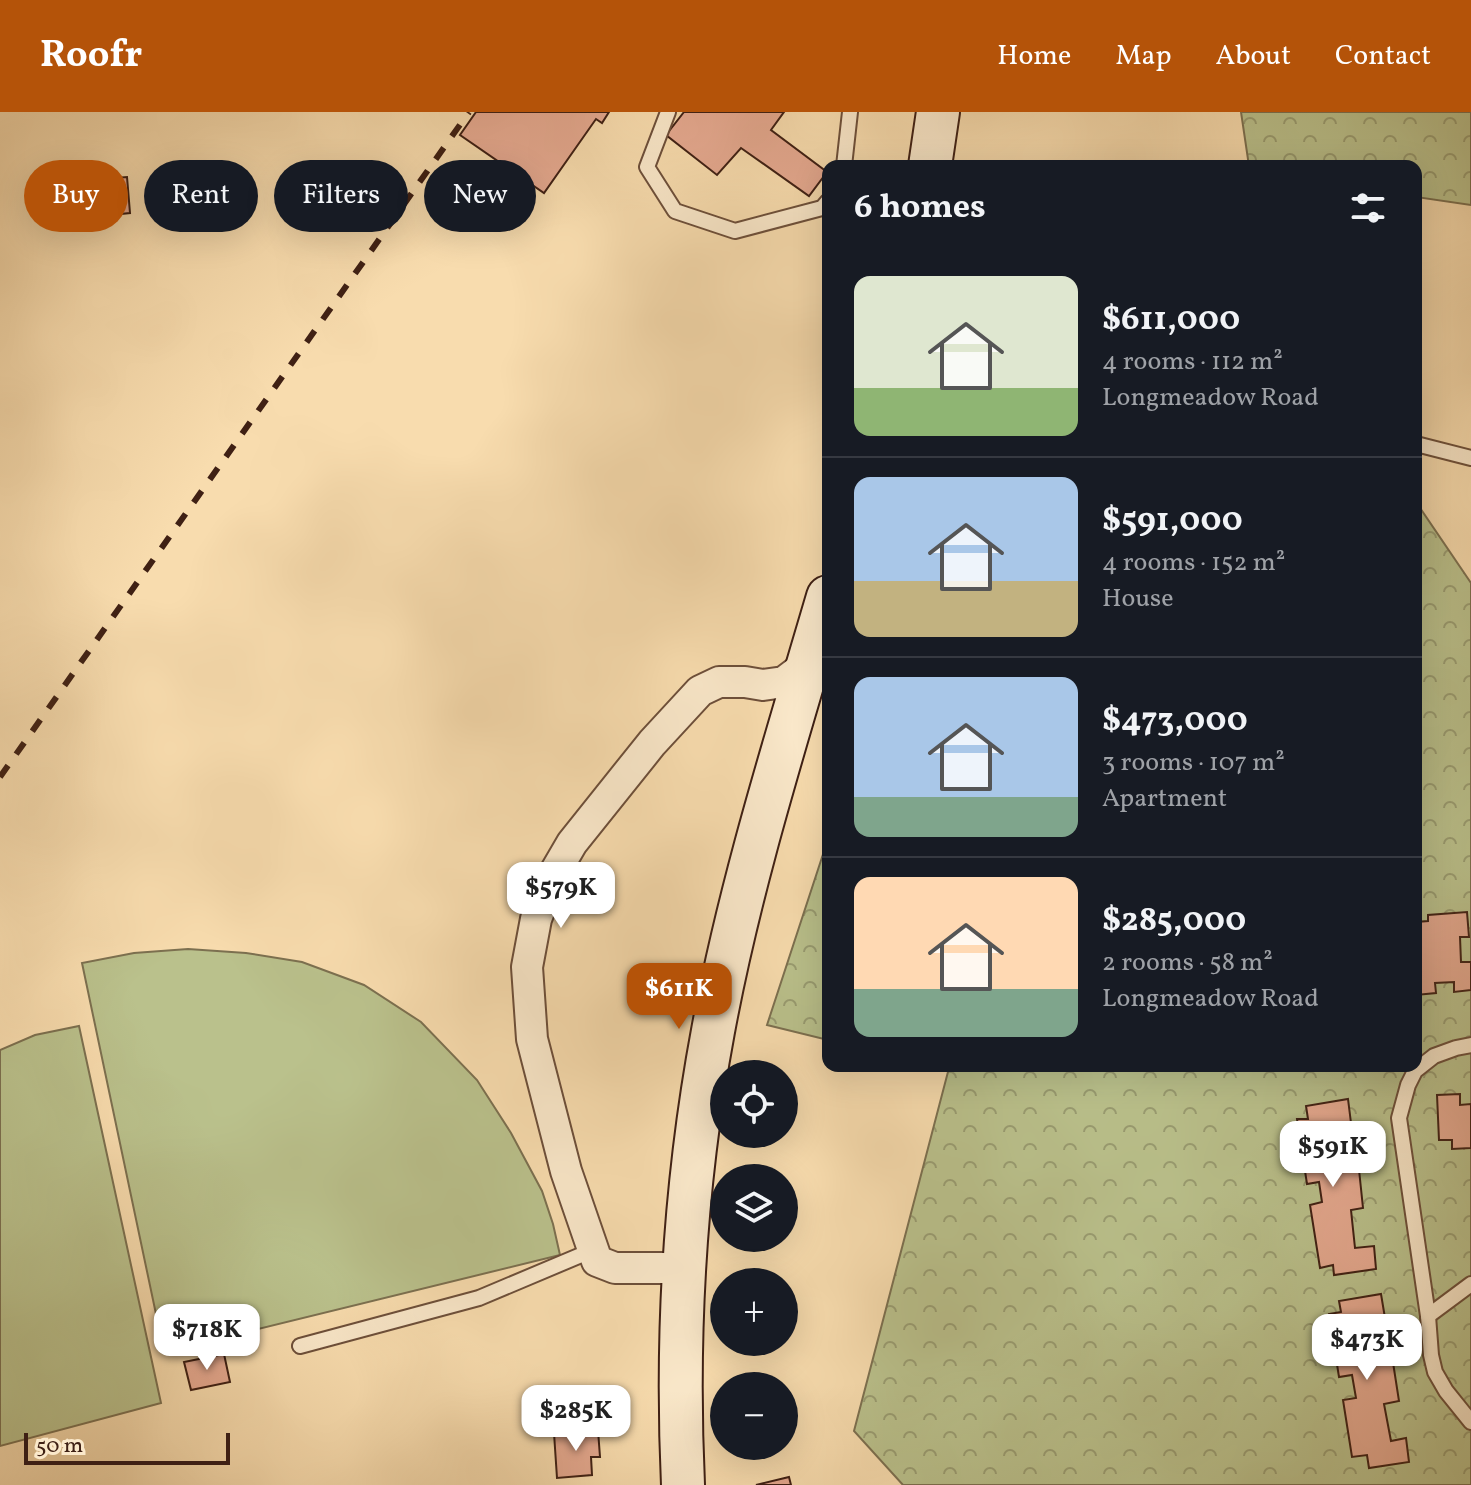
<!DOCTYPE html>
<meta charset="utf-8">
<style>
:root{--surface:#171b24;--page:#20242c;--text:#f1f3f6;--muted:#9ea1a6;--line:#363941;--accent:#b45309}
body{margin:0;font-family:Vollkorn,serif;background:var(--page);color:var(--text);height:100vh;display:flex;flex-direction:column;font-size:30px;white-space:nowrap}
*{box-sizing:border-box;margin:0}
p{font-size:26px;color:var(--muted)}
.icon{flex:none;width:44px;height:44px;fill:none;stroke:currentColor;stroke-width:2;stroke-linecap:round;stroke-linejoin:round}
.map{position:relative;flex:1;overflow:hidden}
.sheet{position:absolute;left:822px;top:48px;width:600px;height:912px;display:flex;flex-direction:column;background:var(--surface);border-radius:16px;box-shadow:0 8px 32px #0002}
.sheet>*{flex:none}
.banner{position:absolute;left:24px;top:48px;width:678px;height:72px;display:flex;gap:16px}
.controls{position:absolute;left:710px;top:948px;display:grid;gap:16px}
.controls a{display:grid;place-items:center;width:88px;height:88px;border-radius:50%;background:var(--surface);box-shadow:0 8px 32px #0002;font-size:40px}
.scale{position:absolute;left:24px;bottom:20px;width:206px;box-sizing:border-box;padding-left:8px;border:4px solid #3f2014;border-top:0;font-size:22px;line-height:28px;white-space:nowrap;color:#3f2014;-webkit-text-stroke:6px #fae8ca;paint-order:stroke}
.price{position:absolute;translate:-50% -68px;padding:0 18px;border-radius:16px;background:#fff;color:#222;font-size:26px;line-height:52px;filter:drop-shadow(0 2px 4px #0008)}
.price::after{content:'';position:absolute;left:50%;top:48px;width:24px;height:18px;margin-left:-12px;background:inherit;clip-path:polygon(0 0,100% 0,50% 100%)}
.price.current{background:var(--accent);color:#fff}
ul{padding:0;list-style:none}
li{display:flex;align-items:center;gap:24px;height:200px;padding:0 32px}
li+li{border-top:2px solid var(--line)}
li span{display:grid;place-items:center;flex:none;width:224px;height:160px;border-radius:16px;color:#555}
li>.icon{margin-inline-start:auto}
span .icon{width:96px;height:96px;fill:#fffc;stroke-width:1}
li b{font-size:34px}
h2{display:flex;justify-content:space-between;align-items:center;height:96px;padding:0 32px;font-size:34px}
.chip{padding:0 28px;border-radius:36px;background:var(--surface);box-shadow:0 8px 32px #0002;font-size:28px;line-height:72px}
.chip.current{background:var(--accent);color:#fff}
header{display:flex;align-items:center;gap:48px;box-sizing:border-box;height:112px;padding:0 40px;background:var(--accent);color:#fff}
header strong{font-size:38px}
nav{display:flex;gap:44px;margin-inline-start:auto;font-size:28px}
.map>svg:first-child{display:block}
.forest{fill:url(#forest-crowns);stroke:#7c7050;stroke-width:2}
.pitch{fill:#bac18c;stroke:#7c7050;stroke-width:2}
.building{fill:#e5a990;stroke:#3f2014;stroke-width:2}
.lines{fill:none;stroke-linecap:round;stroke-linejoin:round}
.lane-casing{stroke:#6d4f3a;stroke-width:18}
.street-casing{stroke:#6d4f3a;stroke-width:34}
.secondary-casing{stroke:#3f2014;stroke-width:46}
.lane{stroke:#fae8ca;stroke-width:14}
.street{stroke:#fae8ca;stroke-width:30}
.secondary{stroke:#fae8ca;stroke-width:42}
.rail{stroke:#3f2014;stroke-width:6;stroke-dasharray:14 14;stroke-linecap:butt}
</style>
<header>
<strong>Roofr</strong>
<nav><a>Home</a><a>Map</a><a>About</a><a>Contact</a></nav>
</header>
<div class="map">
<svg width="1471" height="1373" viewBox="0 0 1471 1373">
<defs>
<pattern id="forest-crowns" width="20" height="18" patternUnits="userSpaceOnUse" patternTransform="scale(2)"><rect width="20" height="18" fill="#bac18c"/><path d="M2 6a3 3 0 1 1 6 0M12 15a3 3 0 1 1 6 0" fill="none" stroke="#999c71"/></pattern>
</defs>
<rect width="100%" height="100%" fill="#f8dcae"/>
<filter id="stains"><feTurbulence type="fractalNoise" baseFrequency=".0025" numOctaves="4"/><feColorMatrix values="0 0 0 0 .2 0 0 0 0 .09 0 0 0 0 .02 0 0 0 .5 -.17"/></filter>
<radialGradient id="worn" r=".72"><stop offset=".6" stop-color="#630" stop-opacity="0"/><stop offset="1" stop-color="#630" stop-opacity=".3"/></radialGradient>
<g class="forest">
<polygon points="1241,0 1471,0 1471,93 1416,85 1416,54 1249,54"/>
<polygon points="1416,390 1471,471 1471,1373 903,1373 854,1319 949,956 942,954 1416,954"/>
<polygon points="828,727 828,928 767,913"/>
</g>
<g class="pitch">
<polygon points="188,837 246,841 302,850 364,873 421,910 477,968 511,1021 542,1079 553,1112 560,1143 164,1240 82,851 134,841"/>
<polygon points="79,914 161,1291 0,1334 0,938 35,923"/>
</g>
<g class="building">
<polygon points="476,0 609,0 602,11 596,7 544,81 460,23"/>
<polygon points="684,0 784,0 771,18 827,60 809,84 741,36 717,63 666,23"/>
<polygon points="127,65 130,101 91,105 88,68"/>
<polygon points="1467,800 1469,825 1460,825 1461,850 1471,850 1471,878 1454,880 1454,870 1435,871 1436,881 1416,883 1416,810 1428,809 1428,803"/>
<polygon points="1460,982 1460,993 1471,992 1471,1036 1452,1037 1452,1028 1439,1028 1437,983"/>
<polygon points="1348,987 1351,1011 1338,1012 1342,1050 1358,1048 1363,1096 1351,1098 1355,1136 1374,1134 1376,1157 1334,1163 1333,1153 1320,1156 1310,1093 1322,1090 1319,1070 1307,1072 1297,1007 1308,1007 1306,994"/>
<polygon points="1381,1182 1385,1206 1372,1208 1378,1246 1392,1244 1399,1289 1384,1292 1391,1329 1406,1326 1409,1350 1369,1356 1367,1343 1352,1345 1343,1288 1356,1286 1352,1263 1339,1265 1329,1202 1341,1200 1339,1189"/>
<polygon points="224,1242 230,1270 191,1278 184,1250"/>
<polygon points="598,1318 600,1345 591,1345 592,1363 557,1366 554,1321"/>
<polygon points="789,1365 791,1373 756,1373"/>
</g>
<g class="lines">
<defs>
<g id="lane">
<polyline points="668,0 647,55 675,99 735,119 822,96 828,89"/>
<polyline points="844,54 850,0"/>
<polyline points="1416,332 1471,346"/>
<polyline points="1471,933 1456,936 1434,944 1415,959 1408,973 1399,1006 1428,1204 1431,1243 1435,1260 1446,1279 1471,1310"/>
<polyline points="1428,1204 1471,1172"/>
<polyline points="300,1234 479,1186 593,1138"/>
</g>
<polyline id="street" points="684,1156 615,1156 597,1149 566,1059 532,927 527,855 536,807 551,767 572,731 652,631 700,579 719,570 745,570 763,573 784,570 809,551"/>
<g id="secondary">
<polyline points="930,54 938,0"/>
<path d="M683 1373C676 1222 685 1069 713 919 740 773 786 628 828 485"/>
</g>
</defs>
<use href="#lane" class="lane-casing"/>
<use href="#street" class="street-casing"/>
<use href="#secondary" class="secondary-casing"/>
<use href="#lane" class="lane"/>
<use href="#street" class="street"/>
<use href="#secondary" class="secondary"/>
<polyline class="rail" points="0,665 469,0"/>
</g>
<rect width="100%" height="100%" filter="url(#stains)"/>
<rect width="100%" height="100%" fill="url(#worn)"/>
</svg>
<div class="controls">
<a><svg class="icon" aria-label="locate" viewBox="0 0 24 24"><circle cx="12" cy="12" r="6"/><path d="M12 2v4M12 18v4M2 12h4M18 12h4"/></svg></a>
<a><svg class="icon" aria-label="layers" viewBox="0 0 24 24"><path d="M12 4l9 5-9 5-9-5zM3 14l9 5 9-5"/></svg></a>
<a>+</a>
<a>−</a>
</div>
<div class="scale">50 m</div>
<b class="price" style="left:561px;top:818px">$579K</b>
<b class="price current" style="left:679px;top:919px">$611K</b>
<b class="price" style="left:1333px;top:1077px">$591K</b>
<b class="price" style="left:207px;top:1260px">$718K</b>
<b class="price" style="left:1367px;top:1270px">$473K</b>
<b class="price" style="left:576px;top:1341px">$285K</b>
<div class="banner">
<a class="chip current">Buy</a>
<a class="chip">Rent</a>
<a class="chip">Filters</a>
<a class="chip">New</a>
</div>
<section class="sheet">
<h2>6 homes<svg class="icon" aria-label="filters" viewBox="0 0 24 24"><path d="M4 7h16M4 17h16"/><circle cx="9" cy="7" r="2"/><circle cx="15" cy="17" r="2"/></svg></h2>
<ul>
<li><span style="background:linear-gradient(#dfe7d0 70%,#8fb573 0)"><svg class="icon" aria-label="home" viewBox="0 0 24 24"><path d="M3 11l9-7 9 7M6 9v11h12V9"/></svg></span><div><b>$611,000</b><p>4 rooms · 112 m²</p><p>Longmeadow Road</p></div></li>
<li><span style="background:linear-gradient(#a9c7e8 65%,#c2b280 0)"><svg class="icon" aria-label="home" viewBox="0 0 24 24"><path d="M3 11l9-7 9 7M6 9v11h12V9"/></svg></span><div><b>$591,000</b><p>4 rooms · 152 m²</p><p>House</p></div></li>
<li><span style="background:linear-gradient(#a9c7e8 75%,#7fa58c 0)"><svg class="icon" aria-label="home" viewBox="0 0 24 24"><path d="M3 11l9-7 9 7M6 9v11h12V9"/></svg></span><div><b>$473,000</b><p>3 rooms · 107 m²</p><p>Apartment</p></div></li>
<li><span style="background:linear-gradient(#ffd9b3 70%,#7fa58c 0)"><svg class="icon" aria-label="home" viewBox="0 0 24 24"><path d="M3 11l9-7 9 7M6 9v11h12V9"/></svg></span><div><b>$285,000</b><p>2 rooms · 58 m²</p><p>Longmeadow Road</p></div></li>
</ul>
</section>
</div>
